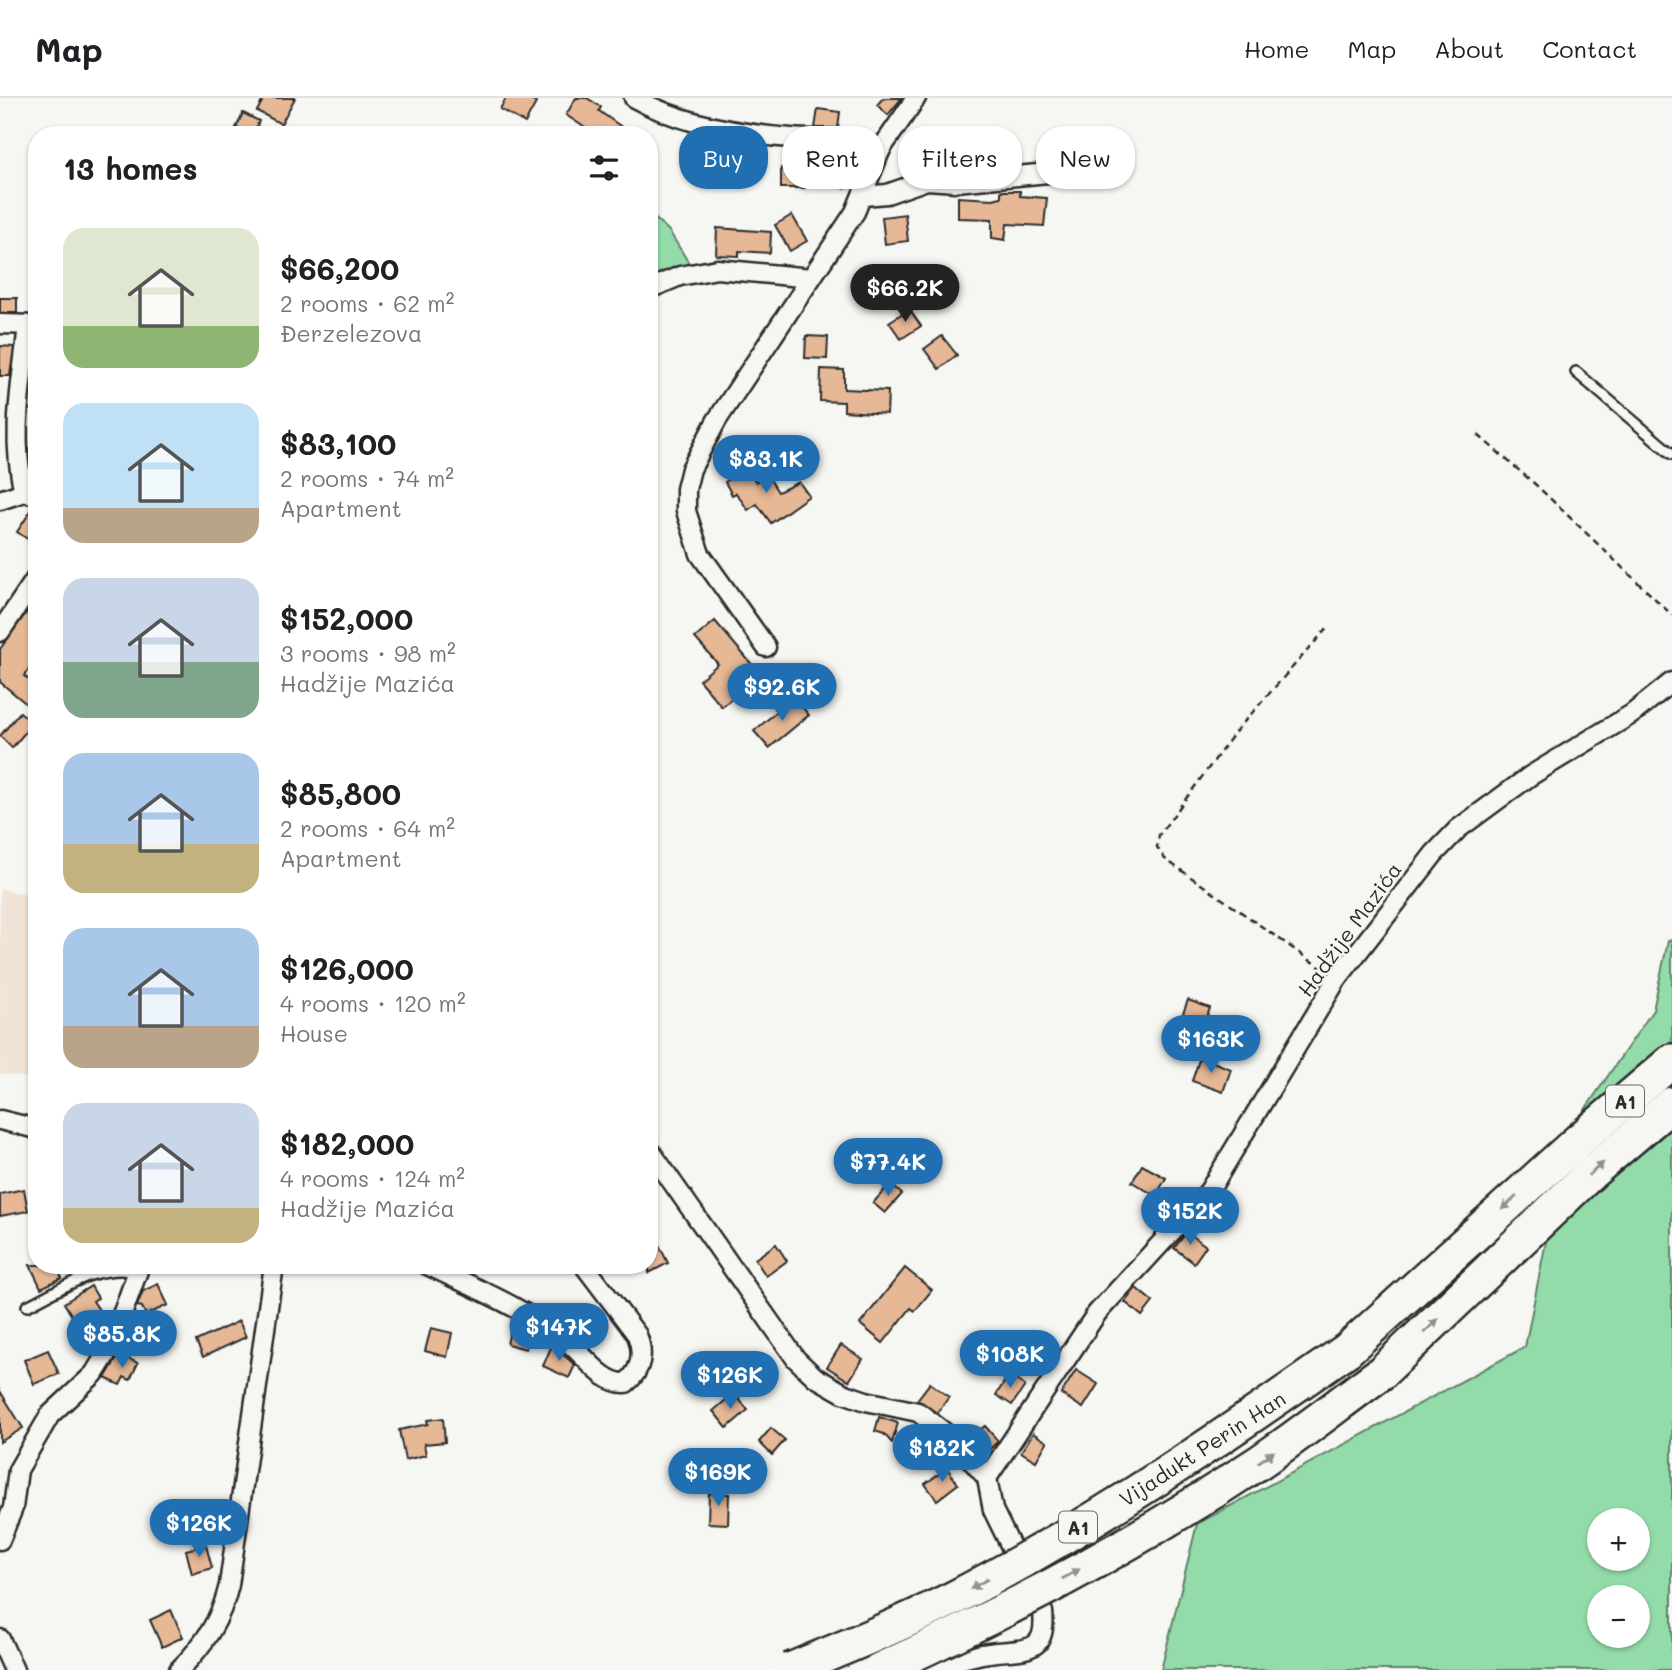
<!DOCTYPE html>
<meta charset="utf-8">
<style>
:root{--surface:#fff;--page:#f6f6f6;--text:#202124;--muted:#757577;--line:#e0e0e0;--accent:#1f6fb2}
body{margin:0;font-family:Mali,sans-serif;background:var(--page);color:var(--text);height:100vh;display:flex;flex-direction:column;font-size:26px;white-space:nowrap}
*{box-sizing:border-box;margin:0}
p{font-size:23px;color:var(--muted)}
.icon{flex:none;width:38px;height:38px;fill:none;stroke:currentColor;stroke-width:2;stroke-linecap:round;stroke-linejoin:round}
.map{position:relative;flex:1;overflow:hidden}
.details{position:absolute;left:28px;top:28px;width:630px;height:1148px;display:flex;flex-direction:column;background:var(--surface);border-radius:28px;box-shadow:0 2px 5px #0004}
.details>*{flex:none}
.top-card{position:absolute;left:679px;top:28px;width:665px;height:63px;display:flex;gap:14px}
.controls{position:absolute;left:1587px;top:1410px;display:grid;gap:14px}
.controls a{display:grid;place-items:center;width:63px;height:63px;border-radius:50%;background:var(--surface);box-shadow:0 2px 5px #0004;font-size:35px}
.price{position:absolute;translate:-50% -60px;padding:0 16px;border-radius:24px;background:var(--accent);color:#fff;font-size:23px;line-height:46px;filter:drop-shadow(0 2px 4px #0008)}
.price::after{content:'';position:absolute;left:50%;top:42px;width:21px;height:16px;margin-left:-10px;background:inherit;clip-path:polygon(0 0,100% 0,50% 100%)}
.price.active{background:#222;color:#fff}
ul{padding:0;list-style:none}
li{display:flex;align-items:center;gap:21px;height:175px;padding:0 35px}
li span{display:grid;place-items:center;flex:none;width:196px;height:140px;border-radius:21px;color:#555}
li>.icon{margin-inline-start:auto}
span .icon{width:84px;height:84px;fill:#fffc;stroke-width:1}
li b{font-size:30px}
h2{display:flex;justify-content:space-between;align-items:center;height:84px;padding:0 35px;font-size:30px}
.tag{padding:0 24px;border-radius:28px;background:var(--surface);box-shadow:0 2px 5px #0004;font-size:24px;line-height:63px}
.tag.active{background:var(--accent);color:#fff}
header{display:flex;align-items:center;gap:42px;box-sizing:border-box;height:98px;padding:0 35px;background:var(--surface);border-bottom:2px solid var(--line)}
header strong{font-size:33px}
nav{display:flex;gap:38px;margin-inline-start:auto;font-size:24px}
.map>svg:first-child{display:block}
.built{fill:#f1e3d6}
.green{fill:#93dba9;stroke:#5f836a;stroke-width:2;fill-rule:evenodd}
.building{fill:#e6b896;stroke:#2b2b2b;stroke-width:2}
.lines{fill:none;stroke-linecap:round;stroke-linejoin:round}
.lane-casing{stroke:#2b2b2b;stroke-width:14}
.street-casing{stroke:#2b2b2b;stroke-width:23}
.highway-casing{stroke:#2b2b2b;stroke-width:38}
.path{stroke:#2b2b2b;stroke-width:2.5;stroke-dasharray:7 5;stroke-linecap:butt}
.lane{stroke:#f6f6f2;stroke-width:9}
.street{stroke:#f6f6f2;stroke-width:18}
.highway{stroke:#f6f6f2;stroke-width:33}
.highway-bridge-casing{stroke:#2b2b2b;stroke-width:38;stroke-linecap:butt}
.highway-bridge{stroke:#f6f6f2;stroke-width:33}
.oneway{fill:#90908e}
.labels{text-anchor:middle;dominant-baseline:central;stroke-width:5;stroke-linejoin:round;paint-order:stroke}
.shield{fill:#f6f6f2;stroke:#686867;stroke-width:2}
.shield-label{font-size:19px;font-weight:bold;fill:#2b2b2b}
.street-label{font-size:21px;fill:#2b2b2b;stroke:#f6f6f2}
</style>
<header>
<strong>Map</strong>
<nav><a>Home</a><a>Map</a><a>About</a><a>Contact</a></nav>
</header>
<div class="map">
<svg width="1672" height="1572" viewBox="0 0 1672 1572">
<rect width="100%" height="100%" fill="#f6f6f2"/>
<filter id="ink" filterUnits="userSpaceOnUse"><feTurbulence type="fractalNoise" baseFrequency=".0143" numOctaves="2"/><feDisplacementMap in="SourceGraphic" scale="14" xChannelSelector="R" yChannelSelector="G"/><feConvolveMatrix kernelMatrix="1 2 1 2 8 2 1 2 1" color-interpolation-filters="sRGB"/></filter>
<g filter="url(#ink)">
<polygon class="built" points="0,790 37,800 37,981 0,976"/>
<g class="green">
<polygon points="649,115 669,133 692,170 649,189"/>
<path d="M1672 842V1572H1161L1197 1426 1525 1249 1567 1038 1653 912 1668 843ZM1600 1423H1638V1461H1600ZM1600 1500H1638V1538H1600Z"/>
</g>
<g class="building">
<polygon points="264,0 295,0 281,26 257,13"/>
<polygon points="506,0 527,0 536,5 525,25 500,11"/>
<polygon points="576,0 587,0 601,9 599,13 633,37 596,37 566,17"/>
<polygon points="883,0 902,0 888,17 877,7"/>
<polygon points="818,11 840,14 838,30 815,30"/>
<polygon points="243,15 259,23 253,37 236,30"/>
<polygon points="950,35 977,39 974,64 947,61"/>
<polygon points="824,67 850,71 847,90 805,85 805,90 781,90 781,70 823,71"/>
<polygon points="1001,93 1020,93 1020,98 1047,100 1044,128 1007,126 1005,142 992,140 992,121 958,120 958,99 993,101 1001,99"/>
<polygon points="905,116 908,143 885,146 882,119"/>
<polygon points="792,117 807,143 790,153 775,127"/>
<polygon points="717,130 771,134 770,155 739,153 739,158 716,157"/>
<rect x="0" y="200" width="17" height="15"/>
<polygon points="909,211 921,228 901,241 889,224"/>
<polygon points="806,238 828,239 827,261 805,260"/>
<polygon points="942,238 957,257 939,271 924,251"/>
<polygon points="0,248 14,249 10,278 0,278"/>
<polygon points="821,271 844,272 844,291 888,293 887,316 844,313 844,304 820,303"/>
<polygon points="747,370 756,384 767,377 778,394 799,384 809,398 771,425 757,406 748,412 736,395 732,397 725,384"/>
<polygon points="34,408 37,408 37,437 32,444 17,434"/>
<polygon points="37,500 37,559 24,578 37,587 37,597 29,608 0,584 0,551"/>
<polygon points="715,523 766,583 742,604 736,597 722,609 699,582 718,566 695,540"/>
<polygon points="794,599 809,617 769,650 754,633"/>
<polygon points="20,614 33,625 12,650 0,638"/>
<polygon points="1188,902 1210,910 1203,930 1181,921"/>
<polygon points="1200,959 1231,971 1223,994 1192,983"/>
<polygon points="1142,1067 1166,1080 1156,1098 1132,1084"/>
<polygon points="890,1086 902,1096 885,1115 873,1105"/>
<polygon points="24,1091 28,1113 0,1118 0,1096"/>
<polygon points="649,1127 668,1165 649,1175"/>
<polygon points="1187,1134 1206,1148 1194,1165 1174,1150"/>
<polygon points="776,1146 787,1163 766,1178 755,1161"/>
<polygon points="30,1167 56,1167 62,1180 41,1190"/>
<polygon points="905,1170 932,1192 915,1213 911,1210 883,1245 860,1226"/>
<polygon points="158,1186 168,1207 146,1217 142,1209 137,1208 143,1193"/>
<polygon points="91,1188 98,1200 93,1203 99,1212 77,1226 64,1205"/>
<polygon points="1136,1190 1153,1204 1142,1218 1125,1204"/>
<polygon points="239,1223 246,1239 203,1259 196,1243"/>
<polygon points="511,1229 531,1234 526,1251 507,1246"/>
<polygon points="431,1230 452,1235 447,1259 425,1253"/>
<polygon points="1042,1235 1056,1247 1043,1263 1029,1251"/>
<polygon points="552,1247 575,1267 569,1280 543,1268"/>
<polygon points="841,1247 863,1261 849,1283 827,1269"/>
<polygon points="48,1252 59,1276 34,1286 24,1262"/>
<polygon points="119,1257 138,1265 130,1282 124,1279 120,1287 105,1280"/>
<polygon points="1076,1272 1098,1286 1083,1310 1061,1296"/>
<polygon points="1009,1277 1025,1288 1012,1307 996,1297"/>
<polygon points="930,1285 949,1299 937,1315 917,1302"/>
<polygon points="0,1293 23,1330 0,1344"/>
<polygon points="734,1295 748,1312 727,1330 713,1313"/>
<polygon points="879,1319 898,1325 892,1345 884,1336 875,1333"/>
<polygon points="443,1320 445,1344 424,1346 426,1357 405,1362 399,1332 428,1326 427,1322"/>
<polygon points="985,1328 998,1343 983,1358 969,1341"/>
<polygon points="771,1330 785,1342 772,1357 759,1344"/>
<polygon points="920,1335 932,1349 916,1362 904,1348"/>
<polygon points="1033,1335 1047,1344 1036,1363 1021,1354"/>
<polygon points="947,1370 958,1386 937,1402 925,1386"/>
<polygon points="709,1395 729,1396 728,1426 708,1425"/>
<polygon points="206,1447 212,1470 192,1476 186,1452"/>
<polygon points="171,1512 183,1539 162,1549 150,1522"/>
</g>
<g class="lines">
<defs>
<g id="lane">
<polyline points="1576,274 1672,356"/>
<path d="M27 1208C62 1191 98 1164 137 1174"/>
</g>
<g id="street">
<path d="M634 0C679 25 740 36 791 40 822 43 852 38 881 51"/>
<polyline points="863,98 887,96 927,82 956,84 1048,75"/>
<polyline points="649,191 680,178 717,171 811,180"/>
<polyline points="0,226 37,227"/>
<path d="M24 394C10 338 22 283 28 227"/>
<polyline points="0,402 24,394 37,397"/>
<polyline points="0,534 37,479"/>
<polyline points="766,549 700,456 686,413 686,391 691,371 717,322 855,114 881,51 916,0"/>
<polyline points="0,1022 37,1031"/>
<path d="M649 1051 796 1261 815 1279 843 1295 866 1303 918 1314 953 1341 987 1380 993 1412 1043 1514C1047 1555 1027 1551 996 1554 975 1556 953 1563 933 1572"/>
<path d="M427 1167C475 1190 529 1212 570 1246 587 1260 603 1286 626 1285 642 1272 644 1255 637 1237L584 1167"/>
<polyline points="987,1380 1097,1215 1209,1093 1337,881 1434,756 1458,731 1530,678 1632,616 1672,584"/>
<polyline points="0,1442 13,1410 18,1372 50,1317 94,1276 110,1250 140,1167"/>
<polyline points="0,1541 14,1572"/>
<path d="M179 1572C204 1547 221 1522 229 1487L274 1167"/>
</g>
<g id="highway">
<polyline points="1347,1252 1578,1043 1672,963"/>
<polyline points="1381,1275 1591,1075 1672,1006"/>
</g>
</defs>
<use href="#lane" class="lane-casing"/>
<use href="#street" class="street-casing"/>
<use href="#highway" class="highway-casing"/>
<g class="path">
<polyline points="1478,337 1536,387 1672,517"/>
<polyline points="1324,872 1165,761 1157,749 1159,737 1236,633 1329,528"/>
</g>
<use href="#lane" class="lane"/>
<use href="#street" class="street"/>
<use href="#highway" class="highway"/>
<defs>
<g id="highway-bridge">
<path d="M790 1572C846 1549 902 1526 956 1499 1093 1428 1221 1340 1347 1252"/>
<path d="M879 1572C1011 1513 1140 1443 1261 1363 1302 1335 1341 1304 1381 1275"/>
</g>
</defs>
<use href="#highway-bridge" class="highway-bridge-casing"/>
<use href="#highway-bridge" class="highway-bridge"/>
</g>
<defs><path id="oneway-solid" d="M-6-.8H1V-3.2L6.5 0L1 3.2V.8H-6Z" transform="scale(1.75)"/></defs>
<g class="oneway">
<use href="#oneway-solid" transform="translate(1596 1071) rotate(-41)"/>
<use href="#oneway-solid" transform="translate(1509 1105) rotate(138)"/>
<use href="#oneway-solid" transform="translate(1431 1228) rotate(-44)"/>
<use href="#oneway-solid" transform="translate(1266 1359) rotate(-35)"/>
<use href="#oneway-solid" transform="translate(1071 1476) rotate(-29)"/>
<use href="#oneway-solid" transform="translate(979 1486) rotate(150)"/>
</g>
</g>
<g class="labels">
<g class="shield">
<rect x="1606" y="987.5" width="38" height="31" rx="5"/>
<rect x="1059" y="1413.5" width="38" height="31" rx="5"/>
</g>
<g class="shield-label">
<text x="1625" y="1003">A1</text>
<text x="1078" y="1429">A1</text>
</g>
<g class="street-label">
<text transform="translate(1349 831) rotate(-54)">Hadžije Mazića</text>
<text transform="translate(1202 1350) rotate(-33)">Vijadukt Perin Han</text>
</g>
</g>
</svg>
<div class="controls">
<a>+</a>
<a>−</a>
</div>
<b class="price active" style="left:905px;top:226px">$66.2K</b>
<b class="price" style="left:766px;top:397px">$83.1K</b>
<b class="price" style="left:782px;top:625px">$92.6K</b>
<b class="price" style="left:1211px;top:977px">$163K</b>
<b class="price" style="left:888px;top:1100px">$77.4K</b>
<b class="price" style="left:1190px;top:1149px">$152K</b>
<b class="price" style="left:559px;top:1265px">$147K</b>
<b class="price" style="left:122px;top:1272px">$85.8K</b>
<b class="price" style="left:1010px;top:1292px">$108K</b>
<b class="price" style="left:730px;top:1313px">$126K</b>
<b class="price" style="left:942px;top:1386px">$182K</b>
<b class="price" style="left:718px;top:1410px">$169K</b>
<b class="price" style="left:199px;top:1461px">$126K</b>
<div class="top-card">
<a class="tag active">Buy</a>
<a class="tag">Rent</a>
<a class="tag">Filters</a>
<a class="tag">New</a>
</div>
<section class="details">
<h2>13 homes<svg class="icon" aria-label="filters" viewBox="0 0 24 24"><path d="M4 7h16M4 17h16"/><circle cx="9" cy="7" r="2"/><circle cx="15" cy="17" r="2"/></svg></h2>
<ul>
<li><span style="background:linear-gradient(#dfe7d0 70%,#8fb573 0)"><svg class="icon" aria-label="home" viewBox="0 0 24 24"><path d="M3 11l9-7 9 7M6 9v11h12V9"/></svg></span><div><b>$66,200</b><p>2 rooms · 62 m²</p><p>Đerzelezova</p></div></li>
<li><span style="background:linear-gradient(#bfe0f5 75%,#b9a48a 0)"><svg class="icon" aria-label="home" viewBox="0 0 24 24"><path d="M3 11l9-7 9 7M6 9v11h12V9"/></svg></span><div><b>$83,100</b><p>2 rooms · 74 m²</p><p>Apartment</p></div></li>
<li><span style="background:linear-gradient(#c9d6e8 60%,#7fa58c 0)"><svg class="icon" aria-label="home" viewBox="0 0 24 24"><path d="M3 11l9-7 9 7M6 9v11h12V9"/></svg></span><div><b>$152,000</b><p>3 rooms · 98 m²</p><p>Hadžije Mazića</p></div></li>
<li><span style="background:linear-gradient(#a9c7e8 65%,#c2b280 0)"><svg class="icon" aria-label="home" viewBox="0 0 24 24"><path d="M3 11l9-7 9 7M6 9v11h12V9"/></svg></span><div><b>$85,800</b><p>2 rooms · 64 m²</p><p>Apartment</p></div></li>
<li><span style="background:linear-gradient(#a9c7e8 70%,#b9a48a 0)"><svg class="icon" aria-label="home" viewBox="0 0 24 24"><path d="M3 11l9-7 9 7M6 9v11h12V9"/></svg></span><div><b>$126,000</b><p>4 rooms · 120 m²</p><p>House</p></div></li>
<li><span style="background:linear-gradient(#c9d6e8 75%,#c2b280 0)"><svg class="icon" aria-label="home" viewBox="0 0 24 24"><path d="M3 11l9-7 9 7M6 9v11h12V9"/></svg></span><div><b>$182,000</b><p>4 rooms · 124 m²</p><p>Hadžije Mazića</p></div></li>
</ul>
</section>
</div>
